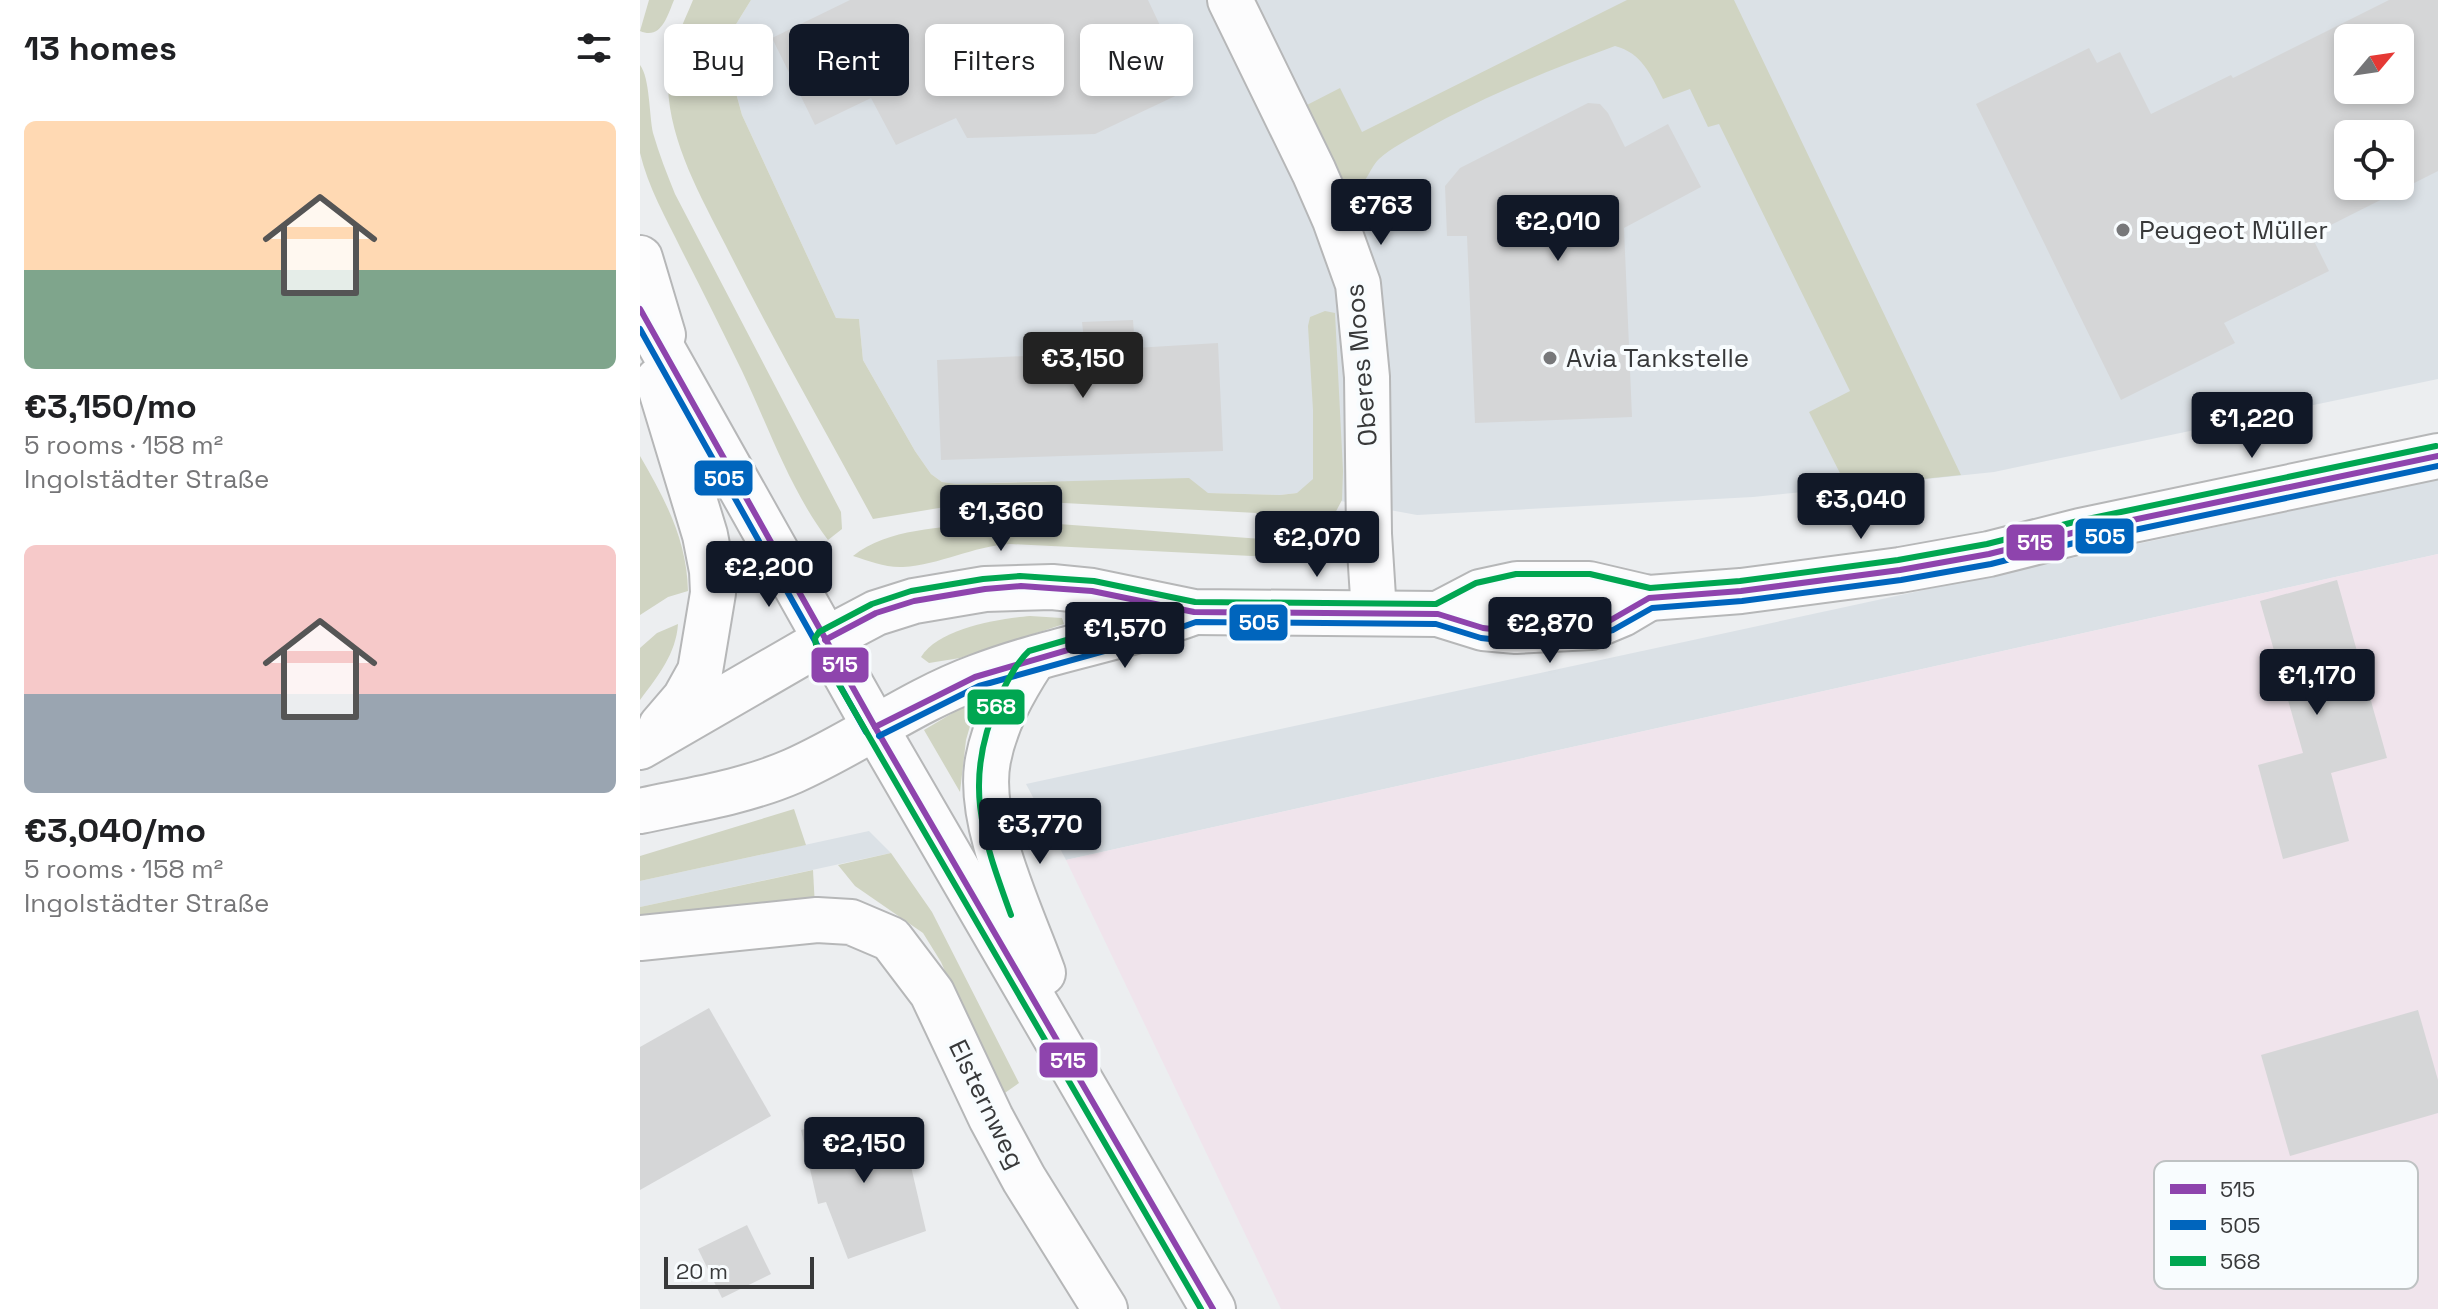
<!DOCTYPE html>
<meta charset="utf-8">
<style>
:root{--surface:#fff;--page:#f6f6f6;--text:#202124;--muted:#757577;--accent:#111827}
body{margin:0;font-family:"Space Grotesk",sans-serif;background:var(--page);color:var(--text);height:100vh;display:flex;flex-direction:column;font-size:30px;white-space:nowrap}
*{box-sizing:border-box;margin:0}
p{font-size:26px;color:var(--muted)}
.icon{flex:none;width:44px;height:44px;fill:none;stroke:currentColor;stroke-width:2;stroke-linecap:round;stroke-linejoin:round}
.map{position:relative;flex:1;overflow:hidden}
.side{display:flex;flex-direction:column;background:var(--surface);width:640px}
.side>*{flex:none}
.banner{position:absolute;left:24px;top:24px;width:760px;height:72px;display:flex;gap:16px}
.needle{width:52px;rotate:61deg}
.fabs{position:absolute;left:1694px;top:24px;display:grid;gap:16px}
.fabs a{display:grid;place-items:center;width:80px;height:80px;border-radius:12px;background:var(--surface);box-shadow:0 4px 12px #0003;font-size:40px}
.scale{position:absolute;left:24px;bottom:20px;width:150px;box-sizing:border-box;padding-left:8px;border:4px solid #38393a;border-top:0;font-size:22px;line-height:28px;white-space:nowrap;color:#38393a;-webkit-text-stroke:6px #f8fcfe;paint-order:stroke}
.price{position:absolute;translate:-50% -68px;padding:0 18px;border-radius:8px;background:var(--accent);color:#fff;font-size:26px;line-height:52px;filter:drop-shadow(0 2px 4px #0008)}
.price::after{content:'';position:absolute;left:50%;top:48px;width:24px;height:18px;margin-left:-12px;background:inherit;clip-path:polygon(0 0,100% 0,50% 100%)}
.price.active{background:#222;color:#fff}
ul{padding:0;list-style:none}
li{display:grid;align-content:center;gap:16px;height:424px;padding:0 24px}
li span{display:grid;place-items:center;height:248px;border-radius:12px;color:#555}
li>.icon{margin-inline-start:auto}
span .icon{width:144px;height:144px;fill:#fffc;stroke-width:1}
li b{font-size:34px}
h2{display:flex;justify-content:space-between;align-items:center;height:96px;padding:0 24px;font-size:34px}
.pill{padding:0 28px;border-radius:12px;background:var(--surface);box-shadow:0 4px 12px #0003;font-size:28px;line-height:72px}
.pill.active{background:var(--accent);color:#fff}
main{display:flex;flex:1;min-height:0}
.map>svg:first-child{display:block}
.built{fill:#dbe1e6;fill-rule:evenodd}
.industrial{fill:#f0e4ec}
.green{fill:#d0d4c2}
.building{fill:#d5d6d7;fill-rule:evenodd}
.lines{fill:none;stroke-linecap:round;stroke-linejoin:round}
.street-casing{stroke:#b6b7b8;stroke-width:48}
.secondary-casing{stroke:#b6b7b8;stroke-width:48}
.street{stroke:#fcfcfd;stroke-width:44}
.secondary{stroke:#fcfcfd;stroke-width:44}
.bus-1-casing{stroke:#f8fcfe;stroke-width:12}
.bus-2-casing{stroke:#f8fcfe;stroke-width:12}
.bus-3-casing{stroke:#f8fcfe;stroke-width:12}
.bus-1{stroke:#8e44ad;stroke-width:6}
.bus-2{stroke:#0065bd;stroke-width:6}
.bus-3{stroke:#00a651;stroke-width:6}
.poi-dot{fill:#77787a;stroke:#f8fcfe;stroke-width:3}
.labels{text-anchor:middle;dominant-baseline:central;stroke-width:8;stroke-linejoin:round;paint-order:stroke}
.poi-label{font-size:26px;fill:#38393a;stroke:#f8fcfe;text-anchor:start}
.street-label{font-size:26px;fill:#38393a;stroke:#f8fcfe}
.key{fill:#f8fcfe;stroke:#bec2c3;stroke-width:2}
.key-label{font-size:22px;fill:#38393a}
.line-badge{stroke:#f8fcfe;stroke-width:3}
.badge-label{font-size:22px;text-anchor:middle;font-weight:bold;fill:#fff}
</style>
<main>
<section class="side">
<h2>13 homes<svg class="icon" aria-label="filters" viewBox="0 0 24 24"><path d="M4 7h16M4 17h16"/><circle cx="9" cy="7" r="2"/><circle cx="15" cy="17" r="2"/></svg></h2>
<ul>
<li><span style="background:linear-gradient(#ffd9b3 60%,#7fa58c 0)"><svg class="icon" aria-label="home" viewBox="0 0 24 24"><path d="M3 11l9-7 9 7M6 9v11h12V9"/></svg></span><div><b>€3,150/mo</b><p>5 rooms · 158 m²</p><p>Ingolstädter Straße</p></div></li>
<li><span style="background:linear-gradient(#f6c9c9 60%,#9aa5b1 0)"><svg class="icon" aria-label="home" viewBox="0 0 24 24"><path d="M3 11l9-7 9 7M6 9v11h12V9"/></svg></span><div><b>€3,040/mo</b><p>5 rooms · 158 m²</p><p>Ingolstädter Straße</p></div></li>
</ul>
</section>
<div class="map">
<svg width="1798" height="1309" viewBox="0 0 1798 1309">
<rect width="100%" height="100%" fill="#eceef0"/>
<g class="built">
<path d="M111 0H1798V379L1354 472 1113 497 777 515 657 493 640 495 567 493 403 481 316 484 302 482 291 474 275 451 223 360 219 319 196 318 102 115 90 70V34ZM1708 38H1760V90H1708ZM1708 134H1760V186H1708Z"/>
<polygon points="1798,479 1798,554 426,860 386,784"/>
<polygon points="229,831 251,853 0,907 0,881"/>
</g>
<polygon class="industrial" points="1798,554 1798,1309 641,1309 426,860"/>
<g class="green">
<path d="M9 0H34C27 17 21 40 0 31Z"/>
<path d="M53 0H111L90 34V71L102 115 196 318 219 319 223 360 275 451 291 474 302 482 316 484 549 478 568 493 640 495 657 493 673 479V410L668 326 670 317 685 311 695 313 703 471 702 500 693 517 385 501 323 504 233 519C184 428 132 338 86 246 61 197 30 143 28 87 26 57 42 27 53 0Z"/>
<path d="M987 0H1094L1321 475 1207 487 1169 412 1210 391 1079 124 1068 127 1050 89 1023 99C1011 75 1002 53 975 46 909 70 842 97 781 132 767 140 751 148 739 159 728 170 728 185 711 189L701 182 665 106 700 88 722 132Z"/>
<path d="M0 65C10 78 9 115 13 133 19 154 27 174 35 194L201 512 202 529 188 540C150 490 129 428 102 371 82 330 62 290 41 249 26 218 8 187 0 153Z"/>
<path d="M0 456C25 499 47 540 48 591L28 597 0 615Z"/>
<path d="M345 523H405L676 543 652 557 634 563 633 557 370 544C333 546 300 565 263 567 246 568 229 561 213 556 248 528 302 528 345 523Z"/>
<path d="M390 616 422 618 424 624 320 658 289 663 281 657C299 628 359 619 390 616Z"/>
<path d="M38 624C36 654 18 676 0 700V648L17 633Z"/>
<polygon points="338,698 326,740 320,792 284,730"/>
<polygon points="154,809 166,845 0,881 0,856"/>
<polygon points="251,853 292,912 379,1083 359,1097 301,962 283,933 215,886 198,865"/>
<polygon points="173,870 175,907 0,916 0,907"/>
</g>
<g class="building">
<polygon points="210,0 508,0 550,89 455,134 327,138 316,118 256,145 231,98 175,125 132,38"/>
<path d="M1749 0H1798V171L1671 235 1689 271 1584 323 1595 343 1481 400 1336 104 1449 48 1457 63 1480 52 1511 114 1591 75 1593 78ZM1708 38H1760V90H1708ZM1708 134H1760V186H1708Z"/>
<polygon points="948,103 960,104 968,113 985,147 1028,124 1061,187 984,228 992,417 835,423 827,236 807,236 805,186 820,168"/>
<polygon points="493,320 495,348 578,343 583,451 301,460 297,360 429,354 429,341 444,340 442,322"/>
<polygon points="1697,580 1747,758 1691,773 1709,841 1643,859 1618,765 1663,753 1620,601"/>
<polygon points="69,1008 131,1116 0,1190 0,1047"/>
<polygon points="1778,1010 1798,1080 1798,1113 1650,1156 1621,1055"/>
<polygon points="210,1119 215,1139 262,1128 286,1231 208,1259 186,1202 178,1204 161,1130"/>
<polygon points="107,1225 131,1274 82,1298 58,1249"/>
</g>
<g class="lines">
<defs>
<g id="street">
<polyline points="590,0 674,172 695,220 718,284 727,377 729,534 734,613"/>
<polyline points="0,938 177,920 211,922 251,939 292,993 351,1118 384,1179 465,1309"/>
</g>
<g id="secondary">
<polyline points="0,258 23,335"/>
<polyline points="0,309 235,727 573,1309"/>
<polyline points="18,380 65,535 72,571 73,593 60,671 45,698 21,726"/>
<polyline points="798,614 840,592 877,584 949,584 1009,598 1101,591 1260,570 1349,554 1440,531 1798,456"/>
<path d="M393 660C373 691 355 723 348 760 336 822 382 914 403 973"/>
<polyline points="0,747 185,640 236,613 274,601 345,589 412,587 452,591 554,612 798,614 843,628 876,631 951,627 982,614 1009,598"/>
<path d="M0 811C51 800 105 792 153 771 216 743 272 701 337 677 407 650 482 639 552 613"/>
</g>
</defs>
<use href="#street" class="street-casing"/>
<use href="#secondary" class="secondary-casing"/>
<use href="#street" class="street"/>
<use href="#secondary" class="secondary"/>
<defs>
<g id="bus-1">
<polyline points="0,309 235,727 573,1309"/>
<polyline points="185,640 236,613 274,601 345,589 381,586 452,591 554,612 798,614 843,628 860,630 923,630 951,627 969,621 1009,598 1101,591 1260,570 1349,554 1440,531 1798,456"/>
<polyline points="235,727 335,677 534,619"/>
</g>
<g id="bus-2">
<polyline points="0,329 226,732"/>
<polyline points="239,736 339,686 511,638 556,622 796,624 841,638 859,640 898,641 939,638 973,630 1012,608 1102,601 1261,580 1351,564 1442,541 1798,466"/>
</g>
<g id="bus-3">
<path d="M371 915C342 835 322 781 359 699 366 683 376 663 389 651L533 609"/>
<polyline points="561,1309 176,645 175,638 179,632 232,604 271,591 343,579 380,576 454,581 555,602 796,604 836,583 876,574 950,574 1010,588 1100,581 1258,560 1347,544 1438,521 1796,446"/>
</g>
</defs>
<use href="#bus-1" class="bus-1-casing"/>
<use href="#bus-2" class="bus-2-casing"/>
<use href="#bus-3" class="bus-3-casing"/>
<use href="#bus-1" class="bus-1"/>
<use href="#bus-2" class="bus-2"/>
<use href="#bus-3" class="bus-3"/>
</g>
<g class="poi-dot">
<circle cx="1483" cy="230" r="8"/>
<circle cx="910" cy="358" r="8"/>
</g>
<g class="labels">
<g class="poi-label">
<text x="1499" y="230">Peugeot Müller</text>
<text x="926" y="358">Avia Tankstelle</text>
</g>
<g class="street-label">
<text transform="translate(721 365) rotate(-95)">Oberes Moos</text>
<text transform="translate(347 1104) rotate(64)">Elsternweg</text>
</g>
</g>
<rect x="1514" y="1161" width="264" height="128" rx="12" class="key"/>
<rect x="1530" y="1184" width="36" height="10" fill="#8e44ad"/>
<rect x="1530" y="1220" width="36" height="10" fill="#0065bd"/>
<rect x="1530" y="1256" width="36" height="10" fill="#00a651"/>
<g class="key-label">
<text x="1580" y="1197">515</text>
<text x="1580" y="1233">505</text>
<text x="1580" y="1269">568</text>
</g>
<g class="line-badge">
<rect x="53" y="459" width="61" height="38" rx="8" fill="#0065bd"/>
<rect x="1434" y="517" width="61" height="38" rx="8" fill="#0065bd"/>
<rect x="1365" y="523" width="61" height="39" rx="8" fill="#8e44ad"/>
<rect x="588" y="603" width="61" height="39" rx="8" fill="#0065bd"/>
<rect x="170" y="646" width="60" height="38" rx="8" fill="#8e44ad"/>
<rect x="326" y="688" width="60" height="38" rx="8" fill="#00a651"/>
<rect x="398" y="1041" width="61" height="38" rx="8" fill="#8e44ad"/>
</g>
<g class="badge-label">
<text x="84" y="486">505</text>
<text x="1465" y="544">505</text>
<text x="1395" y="550">515</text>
<text x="619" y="630">505</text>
<text x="200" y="672">515</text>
<text x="356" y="714">568</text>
<text x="428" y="1068">515</text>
</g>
</svg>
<div class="fabs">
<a><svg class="needle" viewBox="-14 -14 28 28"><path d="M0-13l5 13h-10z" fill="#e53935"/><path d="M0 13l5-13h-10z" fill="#757577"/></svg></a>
<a><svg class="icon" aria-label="locate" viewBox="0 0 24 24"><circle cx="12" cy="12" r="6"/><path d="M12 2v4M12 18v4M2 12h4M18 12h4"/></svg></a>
</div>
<div class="scale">20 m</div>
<b class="price" style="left:741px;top:247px">€763</b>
<b class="price" style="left:918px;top:263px">€2,010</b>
<b class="price active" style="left:443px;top:400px">€3,150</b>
<b class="price" style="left:1612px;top:460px">€1,220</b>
<b class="price" style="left:1221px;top:541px">€3,040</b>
<b class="price" style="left:361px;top:553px">€1,360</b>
<b class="price" style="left:677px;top:579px">€2,070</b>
<b class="price" style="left:129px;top:609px">€2,200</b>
<b class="price" style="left:910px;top:665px">€2,870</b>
<b class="price" style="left:485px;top:670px">€1,570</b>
<b class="price" style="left:1677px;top:717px">€1,170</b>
<b class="price" style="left:400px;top:866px">€3,770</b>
<b class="price" style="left:224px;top:1185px">€2,150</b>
<div class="banner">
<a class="pill">Buy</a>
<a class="pill active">Rent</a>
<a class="pill">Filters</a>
<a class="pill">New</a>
</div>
</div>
</main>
